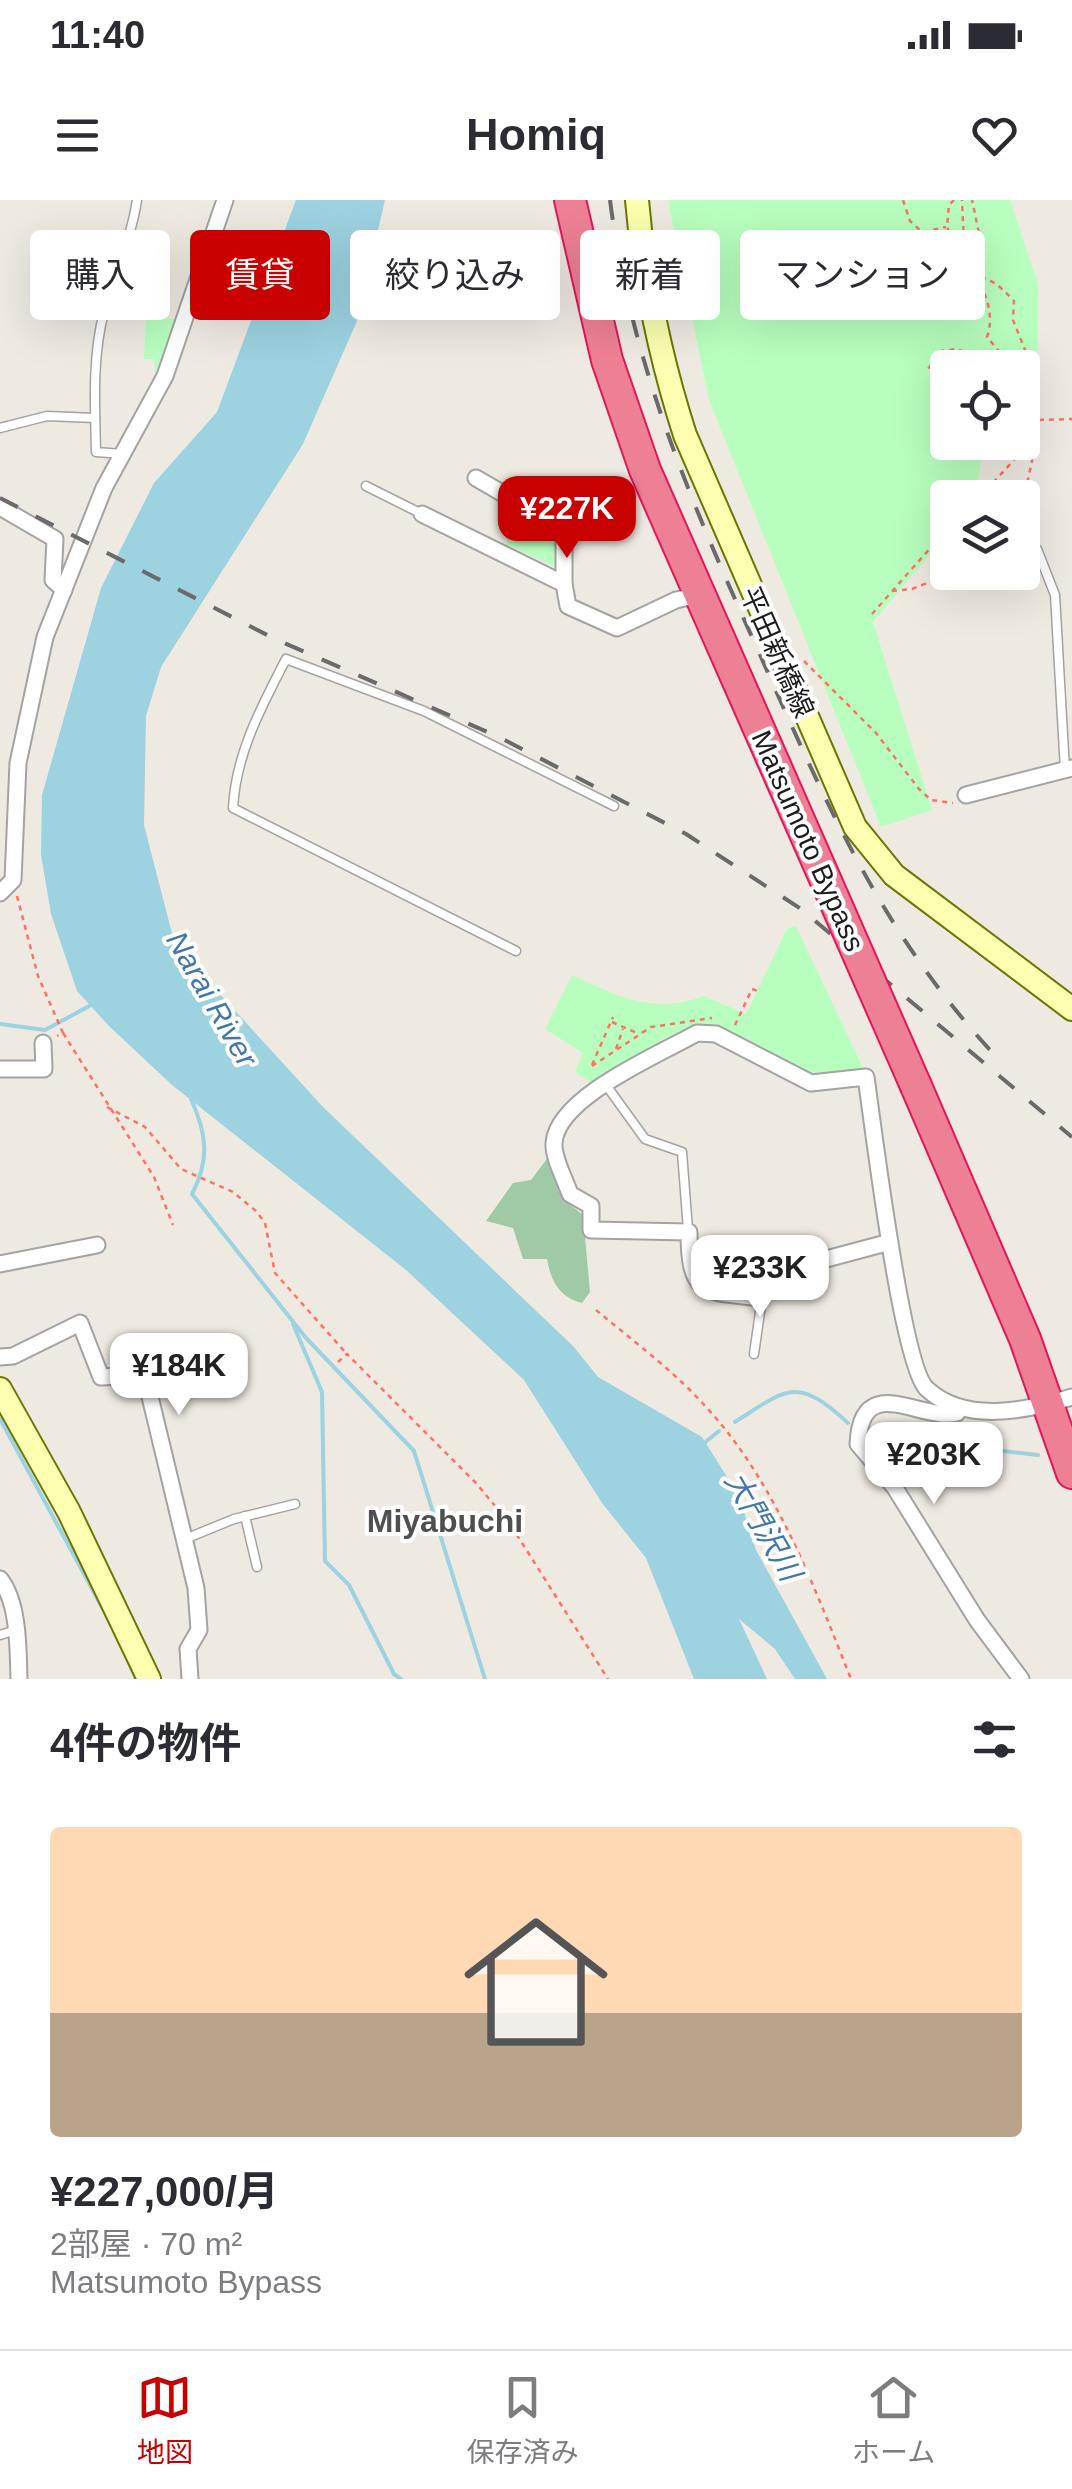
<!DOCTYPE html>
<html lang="ja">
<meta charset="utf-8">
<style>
:root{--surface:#fff;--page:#f7f7f7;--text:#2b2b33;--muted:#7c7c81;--line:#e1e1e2;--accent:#c90000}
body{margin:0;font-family:Arial,"Noto Sans JP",sans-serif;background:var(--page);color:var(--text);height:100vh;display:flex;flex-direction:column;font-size:38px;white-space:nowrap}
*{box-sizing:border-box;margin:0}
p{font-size:32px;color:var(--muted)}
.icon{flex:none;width:55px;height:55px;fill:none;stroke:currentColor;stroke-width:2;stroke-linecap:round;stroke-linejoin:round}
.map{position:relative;height:1479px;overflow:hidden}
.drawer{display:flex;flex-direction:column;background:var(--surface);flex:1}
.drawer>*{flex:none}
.hud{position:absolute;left:30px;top:30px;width:1012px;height:90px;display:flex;gap:20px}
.controls{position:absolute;left:930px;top:150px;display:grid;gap:20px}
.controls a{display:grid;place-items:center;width:110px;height:110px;border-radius:10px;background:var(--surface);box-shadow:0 10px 40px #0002;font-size:50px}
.price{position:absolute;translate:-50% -85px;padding:0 22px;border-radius:20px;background:#fff;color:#222;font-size:32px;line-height:65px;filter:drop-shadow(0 2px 5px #0008)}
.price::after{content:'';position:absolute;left:50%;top:60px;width:30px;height:22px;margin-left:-15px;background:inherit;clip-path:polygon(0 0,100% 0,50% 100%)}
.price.on{background:var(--accent);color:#fff}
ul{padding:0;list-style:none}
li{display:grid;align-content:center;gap:20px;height:530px;padding:0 50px}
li+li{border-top:2px solid var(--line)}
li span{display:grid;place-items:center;height:310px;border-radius:10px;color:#555}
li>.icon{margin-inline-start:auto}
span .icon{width:180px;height:180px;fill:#fffc;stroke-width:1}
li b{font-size:42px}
h2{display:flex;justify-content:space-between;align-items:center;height:120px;padding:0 50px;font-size:42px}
.tag{padding:0 35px;border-radius:10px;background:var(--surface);box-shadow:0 10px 40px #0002;font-size:35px;line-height:90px}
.tag.on{background:var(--accent);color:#fff}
.status{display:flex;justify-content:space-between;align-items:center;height:70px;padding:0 50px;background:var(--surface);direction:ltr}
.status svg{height:28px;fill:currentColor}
header{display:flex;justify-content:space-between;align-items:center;height:130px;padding:0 50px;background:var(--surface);font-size:45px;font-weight:800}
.dock{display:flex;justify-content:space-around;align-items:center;height:140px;border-top:2px solid var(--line);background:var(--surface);font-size:28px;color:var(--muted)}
.dock a{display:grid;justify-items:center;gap:5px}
.dock .on{color:var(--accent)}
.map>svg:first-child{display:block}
.cemetery{fill:#a0caa6}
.park{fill:#b8febe}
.water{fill:#9dd2e1}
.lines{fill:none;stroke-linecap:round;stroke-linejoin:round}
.stream{stroke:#9dd2e1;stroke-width:4}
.lane-casing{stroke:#a3a3a3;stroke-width:11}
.street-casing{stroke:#a3a3a3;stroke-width:19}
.secondary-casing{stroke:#6a7700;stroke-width:26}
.highway-casing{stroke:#e7145d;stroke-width:34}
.path{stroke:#ff7262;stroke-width:2.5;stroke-dasharray:5 5;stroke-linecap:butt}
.lane{stroke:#fff;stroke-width:8}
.street{stroke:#fff;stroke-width:15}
.secondary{stroke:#fbffaf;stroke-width:22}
.highway{stroke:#ee8095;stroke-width:30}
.rail{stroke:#6a6a6a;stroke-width:4;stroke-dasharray:20 20;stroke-linecap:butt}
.highway-bridge-casing{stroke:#e7145d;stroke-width:34;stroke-linecap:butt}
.highway-bridge{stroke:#ee8095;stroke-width:30}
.labels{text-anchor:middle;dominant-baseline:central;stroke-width:8;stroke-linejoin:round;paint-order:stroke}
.street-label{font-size:28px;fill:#1c1c1c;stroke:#fff}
.water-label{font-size:30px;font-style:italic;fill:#3f76ac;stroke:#fff}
.quarter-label{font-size:32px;font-weight:bold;fill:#4f4f4f;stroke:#fff}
</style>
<div class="status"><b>11:40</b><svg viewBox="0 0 49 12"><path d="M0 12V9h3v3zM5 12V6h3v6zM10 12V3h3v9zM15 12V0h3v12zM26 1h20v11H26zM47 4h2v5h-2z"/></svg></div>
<header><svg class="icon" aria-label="menu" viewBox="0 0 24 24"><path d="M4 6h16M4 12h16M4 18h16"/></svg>Homiq<svg class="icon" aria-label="heart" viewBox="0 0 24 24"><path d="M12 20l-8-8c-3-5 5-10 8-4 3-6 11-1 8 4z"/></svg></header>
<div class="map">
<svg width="1072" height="1479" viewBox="0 0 1072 1479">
<rect width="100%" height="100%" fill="#efeae1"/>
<path class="cemetery" d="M549 956 562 998 583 1015 590 1092 582 1103C559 1097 551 1081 547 1059H523L513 1028 486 1021 513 983 531 980Z"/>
<g class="park">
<polygon points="668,0 1010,0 1038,84 1037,218 1023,224 1022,168 948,168 948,242 983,243 976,297 948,298 947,334 873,422 932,610 881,627 709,200"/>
<polygon points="146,118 178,119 155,174 154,159 144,159"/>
<polygon points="516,320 558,338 560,369 506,344"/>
<path d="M796 726 863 868 861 873H810L715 824 663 839 594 885 575 872 583 853 545 829 572 775C618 796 653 815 704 796L746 814 787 729Z"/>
</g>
<polygon class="water" points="296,0 385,0 357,121 303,244 161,467 146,516 144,625 175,745 323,907 574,1147 598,1177 702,1237 739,1296 756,1350 827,1479 795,1479 775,1449 739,1419 767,1479 694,1479 646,1358 602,1303 524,1180 406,1070 172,885 109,826 77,791 51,714 41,655 42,595 101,388 154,283 217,212"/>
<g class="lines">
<g class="stream">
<polyline points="0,824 45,830 93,804"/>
<path d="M191 899C207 934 210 960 192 994L306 1138 414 1251 485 1479"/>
<polyline points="293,1124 322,1192 325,1361 349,1385 394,1474 401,1479"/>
<polyline points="0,1219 109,1420"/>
<path d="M735 1222C787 1189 796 1175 848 1223"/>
<polyline points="703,1244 719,1231"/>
<polyline points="876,1251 883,1257 938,1257 977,1248 1038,1255"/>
<polyline points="130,1465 136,1479"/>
</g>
<defs>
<g id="lane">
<polyline points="0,228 47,216 95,218"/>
<path d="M123 254 96 252C95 205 92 157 104 112 114 73 131 40 137 0"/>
<polyline points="366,286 422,314"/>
<polyline points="1037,349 1055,395 1065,570"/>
<path d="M516 751 233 608C236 553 261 508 286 459L424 511 614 606"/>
<polyline points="606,885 645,939 682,952 688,1030"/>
<polyline points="754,1154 762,1098"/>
<polyline points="245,1316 257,1367"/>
<polyline points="185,1339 234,1319 295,1304"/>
<polyline points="0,1435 13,1431"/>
</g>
<g id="street">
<polyline points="476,278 526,307 529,320 564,330 564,384"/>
<polyline points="0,307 55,339 53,380 64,390"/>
<polyline points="422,314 564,384 568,406 617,428 676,400 699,395"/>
<polyline points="966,595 1072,568"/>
<polyline points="0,693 13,680 18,563 45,437 104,288 165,176 225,0"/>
<polyline points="0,869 44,869 43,843"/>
<path d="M890 1042 774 1073 762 1098C704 1092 689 1096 689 1032L591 1030V1006L570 994C565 979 553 958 554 943 557 897 660 854 697 833L716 834 811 883 866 877C873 925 902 1167 927 1189 965 1224 1026 1211 1072 1197"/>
<polyline points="0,1064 97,1045"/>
<polyline points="0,1157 13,1156 80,1123 101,1177 141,1175 146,1180 196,1388 199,1430 188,1449 190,1479"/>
<path d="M957 1213C921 1222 861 1170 858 1244L895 1288 977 1420 1021 1479"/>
<path d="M0 1379C19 1403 18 1449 19 1479"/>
</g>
<g id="secondary">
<path d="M637 0C644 81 660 157 685 235L855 627 894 675 1072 809"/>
<polyline points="0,1189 69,1312 149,1479"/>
</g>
<g id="highway">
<polyline points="570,0 607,160 645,270 833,697"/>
<polyline points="916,886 1025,1139 1072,1273"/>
</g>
</defs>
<use href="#lane" class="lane-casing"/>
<use href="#street" class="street-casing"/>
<use href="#secondary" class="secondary-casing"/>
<use href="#highway" class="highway-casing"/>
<g class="path">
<polyline points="903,0 910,21 922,32 946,27"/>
<polyline points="954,0 949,5 947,27 956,48 968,53 980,38 972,0"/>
<path d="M922 32 938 63 959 50C976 74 998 107 987 137L998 150 986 159 956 149 941 151 928 169 948 187"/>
<polyline points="957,47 964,43 962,0"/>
<path d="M938 63 937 79C976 81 980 64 1014 101L1013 120 1038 182 1037 235 979 298"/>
<polyline points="1022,187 1035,183"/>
<polyline points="1039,220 1072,219"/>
<polyline points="1029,249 1033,256 1027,284 1032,339"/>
<polyline points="892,391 912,389 955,372"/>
<polyline points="872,414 948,328"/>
<polyline points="804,461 876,533 919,589 931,600 953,603"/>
<polyline points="17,696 38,776 63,833 57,836"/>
<polyline points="612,822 637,833"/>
<polyline points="735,825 752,789 761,792"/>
<polyline points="63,833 154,977 173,1025"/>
<polyline points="616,849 623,829"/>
<polyline points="592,865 613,817"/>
<polyline points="592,866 651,827 712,818"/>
<polyline points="107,907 145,927 181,969 233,992 256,1011 265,1023 275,1073 345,1152"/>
<path d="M596 1110C633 1141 674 1171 706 1207 775 1281 814 1386 851 1479"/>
<polyline points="338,1162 347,1154 476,1283 510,1324 608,1479"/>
</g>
<use href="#lane" class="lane"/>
<use href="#street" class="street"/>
<use href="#secondary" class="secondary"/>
<use href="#highway" class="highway"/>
<g class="rail">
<path d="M610 0C631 165 693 307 761 457 829 610 885 740 1003 864"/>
<polyline points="0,298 273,438 499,537 686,634 801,709 1072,937"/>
</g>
<defs>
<polyline id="highway-bridge" points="833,697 916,886"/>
</defs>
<use href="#highway-bridge" class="highway-bridge-casing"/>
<use href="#highway-bridge" class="highway-bridge"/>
</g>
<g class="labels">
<g class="street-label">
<text transform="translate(777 452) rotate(66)">平田新橋線</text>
<text transform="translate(808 641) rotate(66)">Matsumoto Bypass</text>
</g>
<g class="water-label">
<text transform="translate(212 799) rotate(60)">Narai River</text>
<text transform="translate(763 1326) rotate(60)">大門沢川</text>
</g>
<g class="quarter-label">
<text x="445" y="1321">Miyabuchi</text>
</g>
</g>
</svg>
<div class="controls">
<a><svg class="icon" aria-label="locate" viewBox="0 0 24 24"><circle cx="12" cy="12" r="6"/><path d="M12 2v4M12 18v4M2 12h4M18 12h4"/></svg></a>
<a><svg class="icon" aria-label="layers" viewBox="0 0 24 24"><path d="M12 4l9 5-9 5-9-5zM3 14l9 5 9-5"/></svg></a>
</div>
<b class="price on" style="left:567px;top:361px">¥227K</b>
<b class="price" style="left:760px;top:1120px">¥233K</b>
<b class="price" style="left:179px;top:1218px">¥184K</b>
<b class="price" style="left:934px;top:1307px">¥203K</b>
<div class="hud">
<a class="tag">購入</a>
<a class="tag on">賃貸</a>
<a class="tag">絞り込み</a>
<a class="tag">新着</a>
<a class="tag">マンション</a>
</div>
</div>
<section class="drawer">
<h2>4件の物件<svg class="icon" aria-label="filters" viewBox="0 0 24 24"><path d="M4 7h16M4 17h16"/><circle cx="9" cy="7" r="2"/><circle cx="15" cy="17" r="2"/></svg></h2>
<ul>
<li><span style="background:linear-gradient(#ffd9b3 60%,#b9a48a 0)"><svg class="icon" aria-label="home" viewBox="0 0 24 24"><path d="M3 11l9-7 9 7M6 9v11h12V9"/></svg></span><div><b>¥227,000/月</b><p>2部屋 · 70 m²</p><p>Matsumoto Bypass</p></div></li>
</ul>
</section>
<nav class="dock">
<a class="on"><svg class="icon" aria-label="map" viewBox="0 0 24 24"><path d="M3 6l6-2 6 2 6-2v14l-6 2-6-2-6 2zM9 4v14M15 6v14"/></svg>地図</a>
<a><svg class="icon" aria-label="saved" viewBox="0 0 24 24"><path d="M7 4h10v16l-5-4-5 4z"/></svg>保存済み</a>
<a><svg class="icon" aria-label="home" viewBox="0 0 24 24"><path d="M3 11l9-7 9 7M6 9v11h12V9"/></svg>ホーム</a>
</nav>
